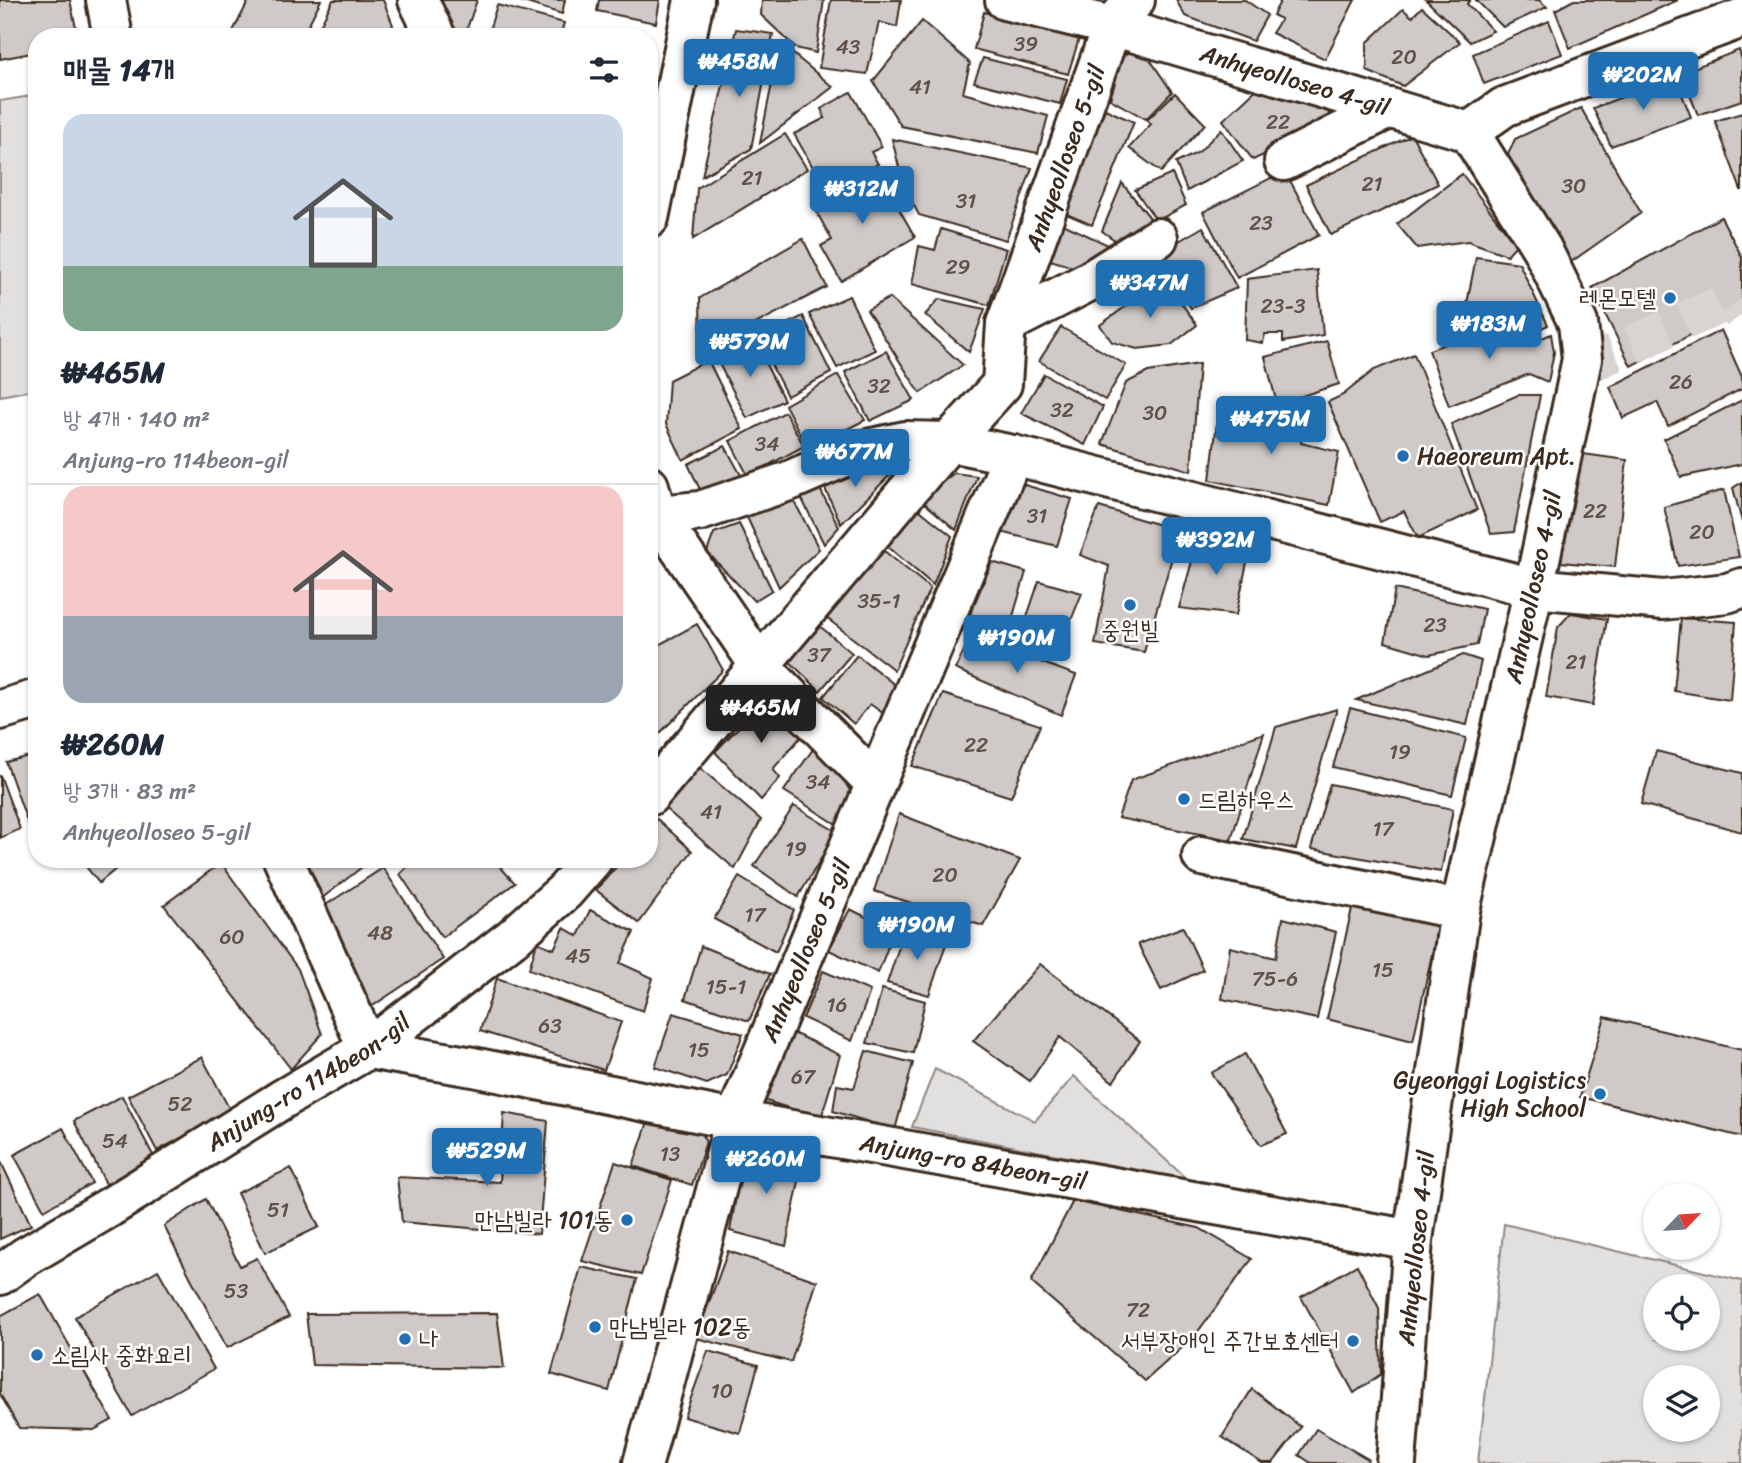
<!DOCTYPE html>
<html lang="ko">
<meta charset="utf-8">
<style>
:root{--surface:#fff;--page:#f2f2f3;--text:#1f2937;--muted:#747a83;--line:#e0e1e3;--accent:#1f6fb2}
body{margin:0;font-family:Sriracha,"Poor Story",sans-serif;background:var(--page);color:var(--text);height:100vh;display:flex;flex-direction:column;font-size:26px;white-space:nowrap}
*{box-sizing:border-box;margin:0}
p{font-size:23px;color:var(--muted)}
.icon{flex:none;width:38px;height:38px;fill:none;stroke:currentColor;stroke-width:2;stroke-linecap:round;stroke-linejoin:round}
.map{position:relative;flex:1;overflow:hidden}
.details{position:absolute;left:28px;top:28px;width:630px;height:840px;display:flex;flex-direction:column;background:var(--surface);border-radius:28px;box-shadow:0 2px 5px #0004}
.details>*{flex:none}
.needle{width:46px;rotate:65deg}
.tools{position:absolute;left:1643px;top:1183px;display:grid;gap:14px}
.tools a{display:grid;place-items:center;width:77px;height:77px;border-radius:50%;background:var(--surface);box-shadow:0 2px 5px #0004;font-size:35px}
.price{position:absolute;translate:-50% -60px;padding:0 16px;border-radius:7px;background:var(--accent);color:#fff;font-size:23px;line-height:46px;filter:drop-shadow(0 2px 4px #0008)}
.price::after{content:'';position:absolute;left:50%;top:42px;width:21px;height:16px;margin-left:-10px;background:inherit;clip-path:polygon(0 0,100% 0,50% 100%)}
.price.on{background:#222;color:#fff}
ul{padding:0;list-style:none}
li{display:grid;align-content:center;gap:14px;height:371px;padding:0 35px}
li+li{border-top:2px solid var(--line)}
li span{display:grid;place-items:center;height:217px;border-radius:21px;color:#555}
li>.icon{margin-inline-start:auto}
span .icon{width:126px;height:126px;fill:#fffc;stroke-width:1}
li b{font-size:30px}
h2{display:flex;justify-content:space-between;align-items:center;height:84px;padding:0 35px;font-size:30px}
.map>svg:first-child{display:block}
.green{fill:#e2e0de;stroke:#8e857e;stroke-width:2;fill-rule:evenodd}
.building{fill:#cfcac7;stroke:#3b2a1e;stroke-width:2}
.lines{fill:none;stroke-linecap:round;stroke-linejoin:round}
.minor-tunnel{stroke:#d8d4d2;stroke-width:38;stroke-dasharray:38 19;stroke-linecap:butt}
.minor-casing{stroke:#3b2a1e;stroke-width:44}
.minor{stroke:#fff;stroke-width:38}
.poi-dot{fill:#1f6fb2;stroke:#fff;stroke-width:2.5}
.labels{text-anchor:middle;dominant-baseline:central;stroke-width:5;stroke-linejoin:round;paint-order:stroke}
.number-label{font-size:21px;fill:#605248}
.street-label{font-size:24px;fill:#3b2a1e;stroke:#fff}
.poi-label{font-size:24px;fill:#3b2a1e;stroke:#fff;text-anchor:start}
</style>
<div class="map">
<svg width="1742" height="1463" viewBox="0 0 1742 1463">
<rect width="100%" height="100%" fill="#fff"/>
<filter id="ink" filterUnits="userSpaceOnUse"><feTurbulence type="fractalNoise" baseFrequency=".0143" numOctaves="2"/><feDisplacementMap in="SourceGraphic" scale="14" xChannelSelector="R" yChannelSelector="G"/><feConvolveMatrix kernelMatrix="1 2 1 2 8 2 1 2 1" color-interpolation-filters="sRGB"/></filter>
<g filter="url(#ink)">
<g class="green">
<polygon points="37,95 37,389 0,396 0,101"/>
<polygon points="935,1069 1035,1121 1074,1076 1188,1180 912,1127"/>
<path d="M1504 1224 1742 1281V1463H1478ZM1656 1286H1708V1339H1656ZM1656 1377H1708V1430H1656Z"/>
</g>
<g class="building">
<polygon points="0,0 70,0 76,28 71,37 37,37 37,52 0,59"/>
<polygon points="249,0 321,0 302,37 230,37"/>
<polygon points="333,0 383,0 393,25 387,37 314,37"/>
<polygon points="437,0 477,0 464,37 453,37"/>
<polygon points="517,0 565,0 562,14"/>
<polygon points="599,0 660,0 656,23 597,11"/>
<polygon points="762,0 824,0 816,53 796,48 761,15"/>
<polygon points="831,0 901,0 897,27 879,22 867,74 819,68"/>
<polygon points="1176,0 1245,0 1267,15 1253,41 1185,16"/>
<polygon points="1281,0 1355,0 1325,59 1272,33 1281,19 1273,15"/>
<polygon points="1426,0 1470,0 1467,4 1493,31 1470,42"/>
<polygon points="1476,0 1539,0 1547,7 1503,27"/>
<polygon points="1574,0 1678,0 1570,48 1555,10"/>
<polygon points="497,5 564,23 560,37 487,37"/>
<polygon points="1422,7 1460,42 1403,86 1367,71 1367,43 1403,9 1412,17"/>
<polygon points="984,12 1079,39 1068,74 974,49"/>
<polygon points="922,21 970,63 963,93 1048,116 1038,153 901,126 873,81"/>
<polygon points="1549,21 1562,54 1484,84 1473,54"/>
<polygon points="736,29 773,34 751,149 702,176"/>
<polygon points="780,43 833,87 760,143"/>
<polygon points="1132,50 1145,52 1172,92 1146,119 1110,99 1123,56"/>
<polygon points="1739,50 1742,60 1742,100 1698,115 1681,73"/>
<polygon points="983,58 1067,79 1060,104 974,82"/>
<polygon points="1675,77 1691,117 1611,146 1593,108"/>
<polygon points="1262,84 1327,105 1331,123 1253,160 1223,120"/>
<polygon points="851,92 882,147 871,152 878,164 827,192 794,134 825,118 821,109"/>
<polygon points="1175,93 1205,124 1161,172 1129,148 1151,124 1147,120"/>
<polygon points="1581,108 1641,213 1568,264 1506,159 1515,139"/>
<polygon points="1105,109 1134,122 1092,225 1064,213"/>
<polygon points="1742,113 1742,190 1741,190 1715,121"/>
<polygon points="1221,129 1243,161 1187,191 1176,163 1199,152"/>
<polygon points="785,134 807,169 693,239 697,188"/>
<polygon points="1412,135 1438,184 1331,235 1306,185"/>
<polygon points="892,139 1032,168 1006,240 919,215 904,187"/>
<polygon points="1285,171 1319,235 1237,278 1203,212"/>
<polygon points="878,172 915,237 841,281 821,246 832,240 815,209"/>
<polygon points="1172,174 1186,205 1157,221 1135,190"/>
<polygon points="1462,174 1516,245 1507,255 1468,241 1417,248 1397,224"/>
<polygon points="1122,183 1155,224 1122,245 1102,231"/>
<polygon points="1721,217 1742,257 1742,308 1631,366 1592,288"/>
<polygon points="1063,224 1117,249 1082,270 1047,259"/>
<polygon points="1203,227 1237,288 1191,308 1158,253"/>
<polygon points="941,229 1006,249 989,305 912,284 919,246 935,250"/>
<polygon points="803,239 827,287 701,352 700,298"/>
<polygon points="1476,257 1519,263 1548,325 1523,337 1510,309 1492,318 1465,314"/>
<polygon points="1317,270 1323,335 1283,342 1283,334 1265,334 1263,343 1245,340 1247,279"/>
<polygon points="1164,279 1197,325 1171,345 1137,349 1112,342 1100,325"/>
<polygon points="849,296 875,350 837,368 809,314"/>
<polygon points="889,298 963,365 920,393 867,310"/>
<polygon points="939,299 985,309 969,352 925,315"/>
<polygon points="803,316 831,373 787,396 758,339"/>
<polygon points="1511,319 1522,347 1551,334 1554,352 1548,382 1529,374 1449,406 1429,350"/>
<polygon points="1061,327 1126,365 1105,400 1039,361"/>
<polygon points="1721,330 1742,377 1742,389 1668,426 1657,402 1623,418 1610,387"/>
<polygon points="753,339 784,400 747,418 716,358"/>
<polygon points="1327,341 1339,384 1277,404 1265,357"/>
<polygon points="886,351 914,400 870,421 845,372"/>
<polygon points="1414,354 1477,510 1418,538 1404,511 1380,522 1328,402 1343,395 1374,370"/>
<polygon points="708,360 742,429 683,460 666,424 669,380"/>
<polygon points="1199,364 1191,471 1102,444 1126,383 1148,372"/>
<polygon points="1044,374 1103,407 1085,445 1021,413"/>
<polygon points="838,375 865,420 808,449 785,405"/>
<polygon points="1518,395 1540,395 1514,532 1491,534 1451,424"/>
<polygon points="1742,400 1742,464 1681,477 1664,439"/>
<polygon points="1219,406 1303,420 1301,443 1339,452 1329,505 1210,480"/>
<polygon points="785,412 804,446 748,476 730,441"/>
<polygon points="725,446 742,477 703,496 688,464"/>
<polygon points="1576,453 1627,460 1615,567 1561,562"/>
<polygon points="883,461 891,474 841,524 823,484"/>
<polygon points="954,473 977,476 956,530 921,500"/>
<polygon points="1742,482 1742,522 1733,488"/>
<polygon points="1018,483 1072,499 1057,546 1001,532"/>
<polygon points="818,485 839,527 824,544 799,493"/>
<polygon points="1724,490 1739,557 1678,566 1664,507"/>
<polygon points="792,497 819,549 779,587 746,515"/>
<polygon points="916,507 952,536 933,585 886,545"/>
<polygon points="1099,507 1180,531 1144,652 1095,644 1109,566 1080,555"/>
<polygon points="739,524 772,590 754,601 707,552 714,533"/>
<polygon points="1199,536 1250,548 1236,615 1179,608"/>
<polygon points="883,550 930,588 894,670 820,613"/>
<polygon points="992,562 1026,572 1009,630 970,614"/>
<polygon points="1039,581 1082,593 1058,653 1021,635"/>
<polygon points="1395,589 1484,609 1477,645 1429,655 1385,642"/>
<polygon points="1571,613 1607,619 1593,705 1546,697 1558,627"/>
<polygon points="1681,618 1736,622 1730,700 1674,691"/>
<polygon points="816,623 852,653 820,691 785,657"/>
<polygon points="697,624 723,670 649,744 649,639 655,647"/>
<polygon points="971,637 1076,675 1061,715 955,669"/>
<polygon points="857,655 900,689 887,716 870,704 854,724 823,697"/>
<polygon points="1463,655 1481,661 1467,725 1356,700"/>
<polygon points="771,693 806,731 773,769 780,778 761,800 715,752"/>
<polygon points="943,694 1040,725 1011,797 912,766"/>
<polygon points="1350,708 1466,738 1452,795 1333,767"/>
<polygon points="1337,709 1296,849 1243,839 1276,727"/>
<polygon points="1264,733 1231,840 1118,818 1131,780"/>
<polygon points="813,749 840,774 855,799 841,827 784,791"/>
<polygon points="1656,751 1742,773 1742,832 1641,804"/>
<polygon points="37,754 37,839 34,841 6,762"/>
<polygon points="698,766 761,820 735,869 661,805"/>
<polygon points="0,775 20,829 0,838"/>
<polygon points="1330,784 1453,809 1441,872 1311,849"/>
<polygon points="794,806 837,832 798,897 754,866"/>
<polygon points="899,814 1020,860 983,926 874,891"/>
<polygon points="657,819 692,851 639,923 596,890 623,859 649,859 649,828"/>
<polygon points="80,859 128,859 99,883"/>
<polygon points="305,859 371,859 371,860 321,899"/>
<polygon points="415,859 493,859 515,883 442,937 400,874"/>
<polygon points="536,859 553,859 544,868"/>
<polygon points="221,863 298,969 322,1034 291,1069 164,905"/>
<polygon points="383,868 443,959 368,1009 321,908"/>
<polygon points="739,877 794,910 776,952 714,919"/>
<polygon points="1353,904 1439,922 1413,1041 1327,1019"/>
<polygon points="850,909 894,931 878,973 829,950"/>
<polygon points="590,910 634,932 620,963 653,978 643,1011 529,969 537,942 554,949 564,928 578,936"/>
<polygon points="1283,918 1336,932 1317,1019 1222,999 1230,947 1276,958"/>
<polygon points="1183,927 1203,970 1161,990 1138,944"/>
<polygon points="905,929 947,941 929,995 887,983"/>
<polygon points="701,946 770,974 749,1021 685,999"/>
<polygon points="1040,964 1140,1041 1113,1082 1060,1037 1030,1081 973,1041"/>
<polygon points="823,971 870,991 852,1041 803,1018"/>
<polygon points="497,978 621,1022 604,1070 480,1031"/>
<polygon points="882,989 925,1001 913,1053 867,1043"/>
<polygon points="673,1013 743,1034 727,1075 707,1084 655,1067"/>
<polygon points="1605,1017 1742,1050 1742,1137 1580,1097"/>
<polygon points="791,1032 840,1055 821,1118 763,1100"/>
<polygon points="866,1051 913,1063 895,1130 833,1111 837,1085 854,1088"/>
<polygon points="1245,1054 1287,1134 1261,1145 1211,1073"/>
<polygon points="202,1057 231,1112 157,1151 128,1096"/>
<polygon points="122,1096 156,1161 107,1186 74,1121"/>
<polygon points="504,1113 548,1121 539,1234 402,1222 397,1177 500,1182"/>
<polygon points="651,1113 697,1126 706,1142 692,1185 633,1166"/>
<polygon points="63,1128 92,1183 44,1210 14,1155"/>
<polygon points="745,1146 803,1161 786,1246 730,1231"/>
<polygon points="0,1160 31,1225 0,1239"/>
<polygon points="615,1162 672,1180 641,1275 582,1261"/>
<polygon points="291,1168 319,1227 265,1253 237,1193"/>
<polygon points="206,1199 240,1266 257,1258 289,1317 227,1348 164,1226"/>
<polygon points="1073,1201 1199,1228 1252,1259 1193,1338 1145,1381 1031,1282"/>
<polygon points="728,1251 817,1281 791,1362 696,1338"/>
<polygon points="1357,1265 1379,1308 1381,1374 1354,1393 1301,1297"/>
<polygon points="581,1267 637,1279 609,1391 551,1374"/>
<polygon points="158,1270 214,1369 132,1416 75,1317"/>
<polygon points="40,1294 112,1420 94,1430 19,1428 0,1394 0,1316"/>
<polygon points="497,1313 504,1368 312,1365 306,1314"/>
<polygon points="708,1351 758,1365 740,1433 684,1417"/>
<polygon points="1252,1389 1301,1427 1273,1463 1262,1463 1222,1437"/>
<polygon points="1316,1429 1368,1459 1365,1463 1311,1463 1299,1455"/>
</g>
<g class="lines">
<polyline class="minor-tunnel" points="1580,368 1731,300 1742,315"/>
<defs>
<g id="minor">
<polyline points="106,0 113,37"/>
<polyline points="418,0 436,37"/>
<path id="s1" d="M1005 0 1112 26 1469 132 1542 249 1578 323 1582 359 1534 588 1460 910 1413 1240 1396 1463"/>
<polyline points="1469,132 1504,107 1742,18"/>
<polyline points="1284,161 1390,108"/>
<polyline points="649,218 694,0"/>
<polyline points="1006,324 1088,282 1158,238"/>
<polyline points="649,486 657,515 760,666 875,783"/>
<polyline points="649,516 700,511 789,481 858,451 905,441 949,442 1013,455 1534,588 1663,600 1727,593 1742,588"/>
<polyline points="0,710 37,699"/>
<path id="s2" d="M649 796 949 442 1002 384 1006 324 1112 26 1135 0"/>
<polyline points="1202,856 1460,910"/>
<path id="s3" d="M283 859 368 1049 473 1067 735 1120 1413 1240"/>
<path id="s4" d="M0 1275 25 1257 110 1207 281 1100 368 1049 512 938 565 891 593 859"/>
<path id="s5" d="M643 1463 735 1120 1013 455"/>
</g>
</defs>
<use href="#minor" class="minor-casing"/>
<use href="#minor" class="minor"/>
</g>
</g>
<g class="poi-dot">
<circle cx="1670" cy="298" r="7"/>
<circle cx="1403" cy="456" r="7"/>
<circle cx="1130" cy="605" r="7"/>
<circle cx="1184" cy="799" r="7"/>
<circle cx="1600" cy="1094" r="7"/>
<circle cx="627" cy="1220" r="7"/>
<circle cx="595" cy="1327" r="7"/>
<circle cx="405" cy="1339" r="7"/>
<circle cx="1353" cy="1341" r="7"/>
<circle cx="37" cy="1355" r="7"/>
</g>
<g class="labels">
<g class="number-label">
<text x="1026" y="44">39</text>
<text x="848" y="47">43</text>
<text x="1404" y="57">20</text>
<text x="920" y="87">41</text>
<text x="1278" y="122">22</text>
<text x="752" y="178">21</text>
<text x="1372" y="184">21</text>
<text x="1574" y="186">30</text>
<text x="966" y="201">31</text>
<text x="1261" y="223">23</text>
<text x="958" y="267">29</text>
<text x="1283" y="306">23-3</text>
<text x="1681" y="382">26</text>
<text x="879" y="386">32</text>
<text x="1062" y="410">32</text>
<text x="1155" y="413">30</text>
<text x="767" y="444">34</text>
<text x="1595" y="511">22</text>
<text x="1037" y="516">31</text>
<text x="1702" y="532">20</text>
<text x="879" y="601">35-1</text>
<text x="1435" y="625">23</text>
<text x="819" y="655">37</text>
<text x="1576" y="662">21</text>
<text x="976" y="745">22</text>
<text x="1400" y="752">19</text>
<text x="818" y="782">34</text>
<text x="711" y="812">41</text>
<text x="1383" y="829">17</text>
<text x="796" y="849">19</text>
<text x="945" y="875">20</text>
<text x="755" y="915">17</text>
<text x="380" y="933">48</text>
<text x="232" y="937">60</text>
<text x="578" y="956">45</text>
<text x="1383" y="970">15</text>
<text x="1275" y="979">75-6</text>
<text x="726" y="987">15-1</text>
<text x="837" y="1005">16</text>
<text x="550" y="1026">63</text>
<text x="699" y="1050">15</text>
<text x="803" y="1077">67</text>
<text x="180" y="1104">52</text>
<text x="115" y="1141">54</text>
<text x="670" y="1154">13</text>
<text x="278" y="1210">51</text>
<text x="236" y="1291">53</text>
<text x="1138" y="1310">72</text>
<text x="722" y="1391">10</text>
</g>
<g class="street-label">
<text stroke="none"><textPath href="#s1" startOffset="301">Anhyeolloseo 4-gil</textPath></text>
<text stroke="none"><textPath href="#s2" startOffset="779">Anhyeolloseo 5-gil</textPath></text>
<text transform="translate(1533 587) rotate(-78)">Anhyeolloseo 4-gil</text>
<text stroke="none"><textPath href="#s5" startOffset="539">Anhyeolloseo 5-gil</textPath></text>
<text stroke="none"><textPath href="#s4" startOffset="364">Anjung-ro 114beon-gil</textPath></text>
<text stroke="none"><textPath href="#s3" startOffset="824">Anjung-ro 84beon-gil</textPath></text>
<text transform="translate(1416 1248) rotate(-84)">Anhyeolloseo 4-gil</text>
</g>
<g class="poi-label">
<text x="1656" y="298" text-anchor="end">레몬모텔</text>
<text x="1417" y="456">Haeoreum Apt.</text>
<text x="1130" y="630" text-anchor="middle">중원빌</text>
<text x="1198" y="799">드림하우스</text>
<text x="1586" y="1080" text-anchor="end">Gyeonggi Logistics<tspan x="1586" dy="28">High School</tspan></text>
<text x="613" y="1220" text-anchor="end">만남빌라 101동</text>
<text x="609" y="1327">만남빌라 102동</text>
<text x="419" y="1339">나</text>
<text x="1339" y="1341" text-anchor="end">서부장애인 주간보호센터</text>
<text x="51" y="1355">소림사 중화요리</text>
</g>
</g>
</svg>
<div class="tools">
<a><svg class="needle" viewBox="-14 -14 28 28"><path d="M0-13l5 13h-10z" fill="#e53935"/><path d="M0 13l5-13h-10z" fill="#747a83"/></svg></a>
<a><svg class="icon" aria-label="locate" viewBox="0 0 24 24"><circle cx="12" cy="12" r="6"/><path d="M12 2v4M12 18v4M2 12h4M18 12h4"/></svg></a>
<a><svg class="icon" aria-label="layers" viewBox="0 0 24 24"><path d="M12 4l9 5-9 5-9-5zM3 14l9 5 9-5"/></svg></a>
</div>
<b class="price" style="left:739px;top:99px">₩458M</b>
<b class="price" style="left:1643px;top:112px">₩202M</b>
<b class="price" style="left:862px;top:226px">₩312M</b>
<b class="price" style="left:1150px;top:320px">₩347M</b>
<b class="price" style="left:1489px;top:361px">₩183M</b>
<b class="price" style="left:750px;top:379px">₩579M</b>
<b class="price" style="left:1271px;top:456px">₩475M</b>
<b class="price" style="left:855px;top:489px">₩677M</b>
<b class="price" style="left:1216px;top:577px">₩392M</b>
<b class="price" style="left:1017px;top:675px">₩190M</b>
<b class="price on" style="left:761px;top:745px">₩465M</b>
<b class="price" style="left:917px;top:962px">₩190M</b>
<b class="price" style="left:487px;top:1188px">₩529M</b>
<b class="price" style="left:766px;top:1196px">₩260M</b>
<section class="details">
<h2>매물 14개<svg class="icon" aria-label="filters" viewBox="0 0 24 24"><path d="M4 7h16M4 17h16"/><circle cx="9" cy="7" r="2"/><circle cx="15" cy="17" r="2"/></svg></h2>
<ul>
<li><span style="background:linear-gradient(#c9d6e8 70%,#7fa58c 0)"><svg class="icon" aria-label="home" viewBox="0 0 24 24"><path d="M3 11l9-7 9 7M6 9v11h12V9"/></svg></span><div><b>₩465M</b><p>방 4개 · 140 m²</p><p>Anjung-ro 114beon-gil</p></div></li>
<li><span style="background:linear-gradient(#f6c9c9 60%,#9aa5b1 0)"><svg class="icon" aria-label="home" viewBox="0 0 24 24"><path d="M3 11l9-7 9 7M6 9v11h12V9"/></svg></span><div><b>₩260M</b><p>방 3개 · 83 m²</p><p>Anhyeolloseo 5-gil</p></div></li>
</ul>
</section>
</div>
